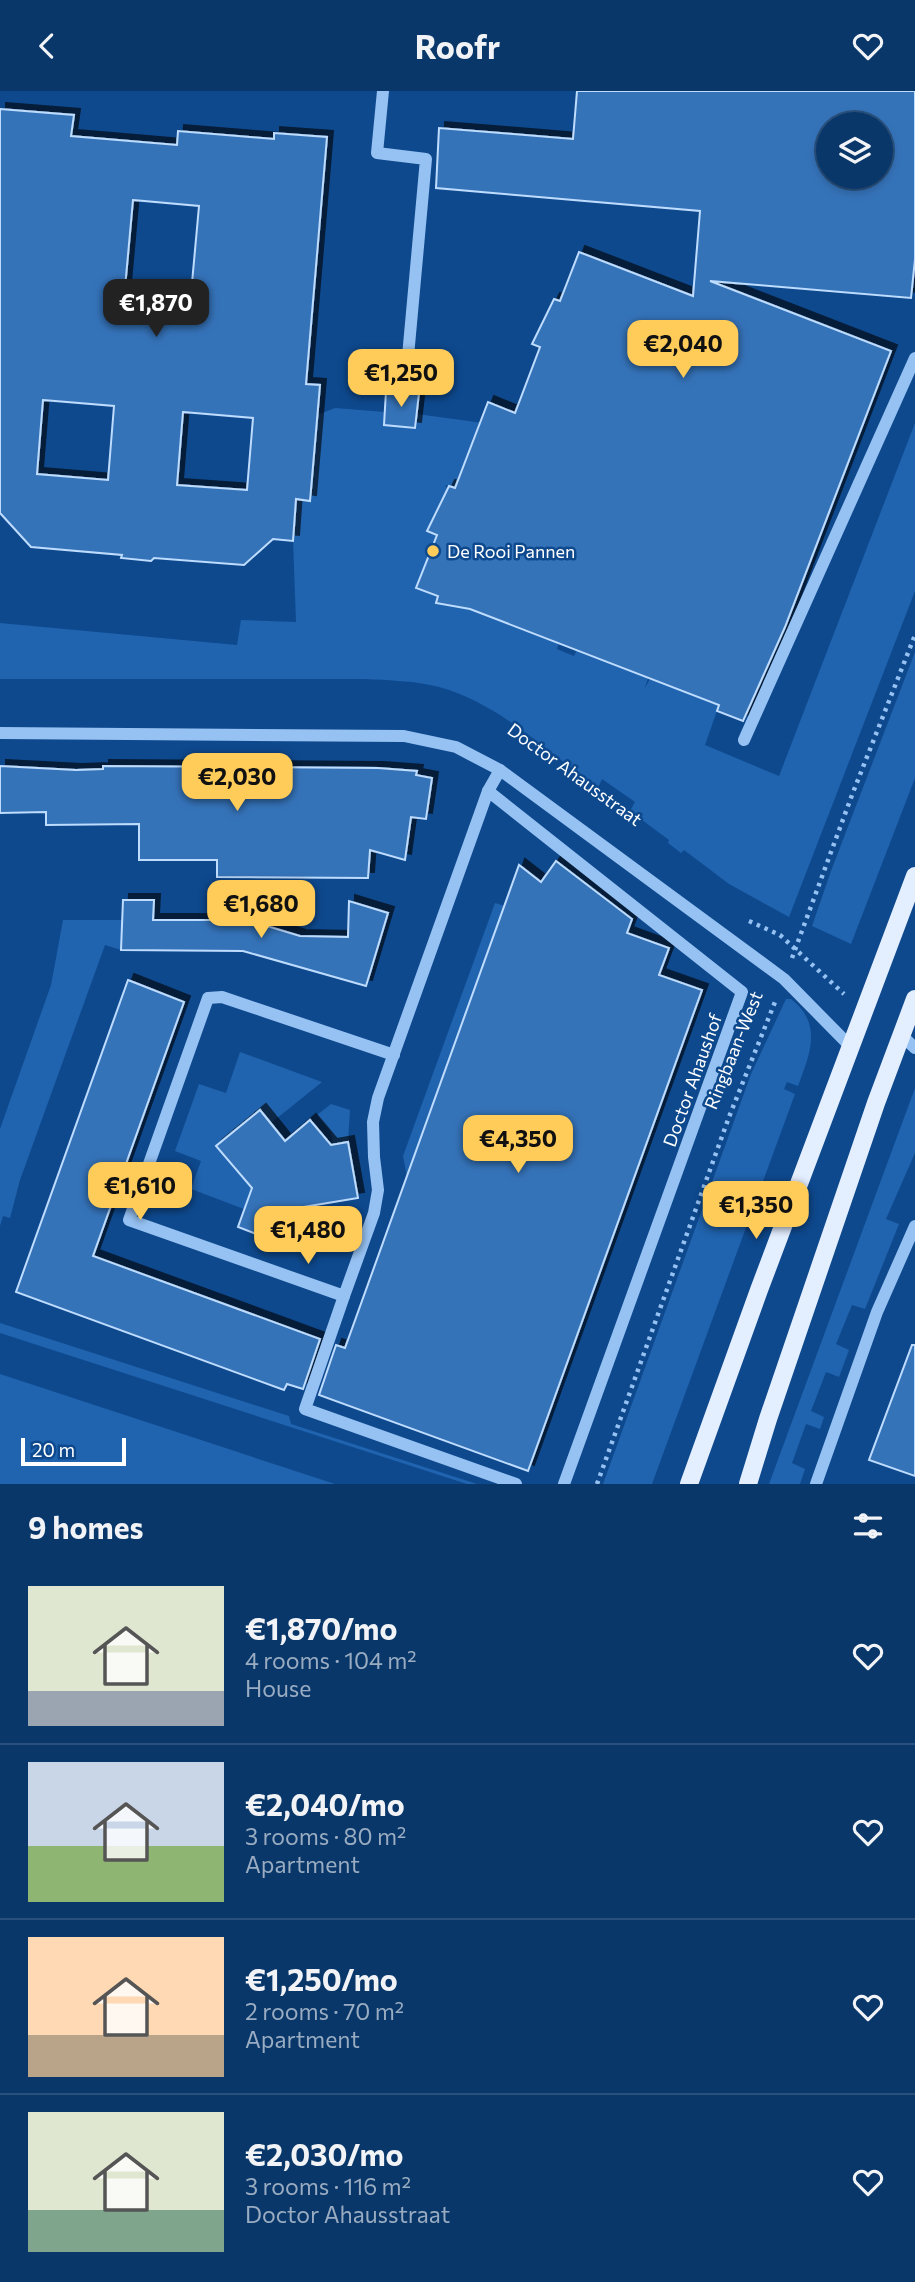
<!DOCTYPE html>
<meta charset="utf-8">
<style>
:root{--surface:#0a376a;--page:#133f70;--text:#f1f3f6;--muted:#99acc1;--line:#2a517e;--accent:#ffcc59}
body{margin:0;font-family:Commissioner,sans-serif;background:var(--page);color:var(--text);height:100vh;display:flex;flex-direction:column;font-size:26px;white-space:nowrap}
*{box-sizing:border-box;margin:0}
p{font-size:23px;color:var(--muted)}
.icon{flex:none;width:38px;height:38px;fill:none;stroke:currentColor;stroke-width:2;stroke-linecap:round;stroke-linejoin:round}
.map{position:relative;height:1393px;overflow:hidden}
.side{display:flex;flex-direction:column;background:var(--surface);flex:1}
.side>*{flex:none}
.tools{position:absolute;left:816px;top:21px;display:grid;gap:14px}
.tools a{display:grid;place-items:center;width:77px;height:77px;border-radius:50%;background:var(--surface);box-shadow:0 4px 10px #0003,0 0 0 2px var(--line);font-size:35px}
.scale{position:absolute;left:21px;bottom:18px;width:105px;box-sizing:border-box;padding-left:7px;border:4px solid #fff;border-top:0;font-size:19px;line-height:24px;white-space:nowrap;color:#fff;-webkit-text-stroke:5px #0e498e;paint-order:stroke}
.price{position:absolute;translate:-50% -60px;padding:0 16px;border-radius:14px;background:var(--accent);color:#111;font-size:23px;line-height:46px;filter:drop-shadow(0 2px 4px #0008)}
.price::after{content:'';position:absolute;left:50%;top:42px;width:21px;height:16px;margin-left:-10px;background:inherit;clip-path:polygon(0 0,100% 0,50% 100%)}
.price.selected{background:#222;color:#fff}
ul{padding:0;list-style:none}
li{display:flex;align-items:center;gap:21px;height:175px;padding:0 28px}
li+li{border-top:2px solid var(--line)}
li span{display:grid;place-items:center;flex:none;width:196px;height:140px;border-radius:0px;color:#555}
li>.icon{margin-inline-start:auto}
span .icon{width:84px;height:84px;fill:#fffc;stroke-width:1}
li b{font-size:30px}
h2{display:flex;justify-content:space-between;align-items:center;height:84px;padding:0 28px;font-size:30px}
header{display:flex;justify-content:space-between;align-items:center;height:91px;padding:0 28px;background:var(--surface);font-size:32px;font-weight:700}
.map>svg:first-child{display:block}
.green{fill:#2063ae}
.building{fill:#3673b9;stroke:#bedcfe;stroke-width:2;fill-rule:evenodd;filter:url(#shadow)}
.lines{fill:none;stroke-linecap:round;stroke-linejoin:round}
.path{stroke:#96c2f3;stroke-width:4.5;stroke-dasharray:3.5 5;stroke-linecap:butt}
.minor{stroke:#96c2f3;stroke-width:12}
.major{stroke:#e3eeff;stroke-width:18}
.poi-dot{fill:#ffcc59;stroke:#0e498e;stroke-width:2.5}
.labels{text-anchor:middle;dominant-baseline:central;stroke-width:5;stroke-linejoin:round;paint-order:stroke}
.poi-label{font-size:18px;fill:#fff;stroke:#0e498e;text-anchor:start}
.street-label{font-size:18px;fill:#fff;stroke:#0e498e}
</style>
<header><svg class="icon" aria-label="back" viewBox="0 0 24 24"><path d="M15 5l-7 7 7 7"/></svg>Roofr<svg class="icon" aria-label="heart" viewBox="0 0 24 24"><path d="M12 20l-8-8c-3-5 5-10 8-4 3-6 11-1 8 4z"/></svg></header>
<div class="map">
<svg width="915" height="1393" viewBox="0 0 915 1393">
<defs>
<filter id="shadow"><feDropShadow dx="6" dy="-6" stdDeviation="0" flood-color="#0009"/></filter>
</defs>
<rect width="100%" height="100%" fill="#0e498e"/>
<g class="green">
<path d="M335 317 385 321 415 337 417 323 483 332 459 399 445 394 447 397 431 438 459 453 453 467 431 459 416 498 438 505 436 512 470 518 559 552 557 558 574 565 577 559 648 587 645 597 650 588 719 614 705 654 779 685 915 332V500L789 826 729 793 684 759 681 762 668 752 669 749 630 720 635 711 602 688 598 697 588 689 586 692 575 683 576 681C535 649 491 610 439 596 415 590 389 589 364 588H0V532L237 554 241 529 296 531 293 450 296 408 310 410 317 324Z"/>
<polygon points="915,561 915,687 851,853 812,835 831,780"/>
<polygon points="495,812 505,815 407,1086 403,1065"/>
<polygon points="63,829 122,829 121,859 105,854 20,1089 10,1127 3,1125 0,1135 0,1038 51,894"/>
<path d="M786 908H791C823 933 810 963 798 995L787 991 784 998 795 1003 652 1393H603L751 983Z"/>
<polygon points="240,961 322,991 271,1032 259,1019 217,1055 252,1097 244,1118 191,1098 201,1070 175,1060 199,993 226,1002"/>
<polygon points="915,997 915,1062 886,1128 899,1133 865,1218 852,1214 836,1253 849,1259 839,1286 826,1281 811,1320 824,1326 820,1338 806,1333 792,1372 805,1378 800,1393 769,1393"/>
<polygon points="331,1013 350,1019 348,1051 333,1054 331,1041 317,1024"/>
<polygon points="0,1232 289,1325 291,1333 477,1393 467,1393 0,1242"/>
<polygon points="0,1283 335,1393 0,1393"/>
</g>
<g class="building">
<path d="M577 0H915V168L911 207 710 190 891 260 785 536 743 630 717 620 719 614 470 518 436 512 438 505 416 497 437 444 427 440 449 395 455 397 488 311 515 322 540 256 532 253 554 208 560 210 579 161 693 205 700 120 436 97 439 37 573 48ZM828 33H880V86H828Z"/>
<path d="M0 18 74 24 71 45 177 54 178 40 274 48V42L327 46 306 293 320 294 310 410 296 408 293 450 273 448 244 474 154 467 151 470 121 467 122 464 31 456 0 422ZM133 109 199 115 191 203 125 197ZM43 309 114 315 108 389 37 383ZM183 321 253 327 247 399 177 394Z"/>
<polygon points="386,300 419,302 415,337 384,334"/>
<polygon points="0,675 76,679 103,678 103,675 378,677 417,680 416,684 432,687 426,728 411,726 405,769 370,759 368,787 217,786 217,769 139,769 139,733 46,734 46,721 0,722"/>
<polygon points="556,770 632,828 627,842 669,857 659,884 702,899 528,1380 319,1304 336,1254 345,1257 519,774 541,791"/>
<polygon points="123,809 154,809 153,829 217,829 217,820 300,845 348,846 349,810 388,822 366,895 243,860 121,859"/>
<polygon points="128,889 184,911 93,1165 320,1248 303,1298 287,1293 284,1299 16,1201"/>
<polygon points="260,1019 285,1050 310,1029 331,1054 348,1051 358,1107 304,1116 290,1156 238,1136 252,1097 216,1055"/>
<polygon points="912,1254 915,1254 915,1385 869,1369"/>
</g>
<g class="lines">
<g class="path">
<polyline points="749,830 780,844 844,903"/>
<polyline points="792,867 852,704 915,544"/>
<polyline points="597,1393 729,1026 775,911"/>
</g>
<g class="minor">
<polyline points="383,0 377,62 426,68 406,287"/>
<polyline points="0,642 404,645 456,656 500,679 784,888 850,955"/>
<polyline points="744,649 915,267"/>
<polyline points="488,700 742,901 564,1393"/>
<polyline points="901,944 915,957"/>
<polyline points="394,964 222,906 208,907 129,1129 344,1205 374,1122 378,1099 374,1066 373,1031 378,1007 488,700 500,679"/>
<polyline points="344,1205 305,1318 516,1393"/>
<polyline points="816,1393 877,1221 915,1135"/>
</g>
<g class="major">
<polyline points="689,1393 759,1199 915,785"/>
<polyline points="748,1393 768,1328 876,1012 915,908"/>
</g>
</g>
<circle class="poi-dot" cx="433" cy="460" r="7"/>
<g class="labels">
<g class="poi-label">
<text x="447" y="460">De Rooi Pannen</text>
</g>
<g class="street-label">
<text transform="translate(575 683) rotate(36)">Doctor Ahausstraat</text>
<text transform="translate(733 959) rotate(-68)">Ringbaan-West</text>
<text transform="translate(692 989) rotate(-70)">Doctor Ahaushof</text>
</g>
</g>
</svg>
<div class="tools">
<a><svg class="icon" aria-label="layers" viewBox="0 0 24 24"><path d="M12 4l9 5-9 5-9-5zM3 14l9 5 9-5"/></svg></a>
</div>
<div class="scale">20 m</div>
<b class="price selected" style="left:156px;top:248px">€1,870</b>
<b class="price" style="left:683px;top:289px">€2,040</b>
<b class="price" style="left:401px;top:318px">€1,250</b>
<b class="price" style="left:237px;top:722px">€2,030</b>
<b class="price" style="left:261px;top:849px">€1,680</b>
<b class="price" style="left:518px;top:1084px">€4,350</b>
<b class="price" style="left:140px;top:1131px">€1,610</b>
<b class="price" style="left:756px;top:1150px">€1,350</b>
<b class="price" style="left:308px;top:1175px">€1,480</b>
</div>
<section class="side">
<h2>9 homes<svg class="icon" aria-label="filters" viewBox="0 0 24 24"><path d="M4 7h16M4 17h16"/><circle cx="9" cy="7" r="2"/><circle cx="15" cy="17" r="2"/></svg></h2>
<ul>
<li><span style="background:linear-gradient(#dfe7d0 75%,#9aa5b1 0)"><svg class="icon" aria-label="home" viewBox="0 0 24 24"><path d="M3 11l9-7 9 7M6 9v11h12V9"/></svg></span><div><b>€1,870/mo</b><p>4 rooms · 104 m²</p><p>House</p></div><svg class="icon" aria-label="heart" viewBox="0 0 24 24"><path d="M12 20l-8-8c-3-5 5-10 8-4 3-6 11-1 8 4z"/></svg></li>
<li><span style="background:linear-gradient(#c9d6e8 60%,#8fb573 0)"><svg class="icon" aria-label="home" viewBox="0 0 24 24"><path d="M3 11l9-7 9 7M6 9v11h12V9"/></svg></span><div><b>€2,040/mo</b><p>3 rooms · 80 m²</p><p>Apartment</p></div><svg class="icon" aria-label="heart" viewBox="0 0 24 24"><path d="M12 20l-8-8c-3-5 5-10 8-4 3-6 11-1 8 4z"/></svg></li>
<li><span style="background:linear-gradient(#ffd9b3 70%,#b9a48a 0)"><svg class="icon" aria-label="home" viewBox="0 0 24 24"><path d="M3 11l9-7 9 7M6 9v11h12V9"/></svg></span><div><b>€1,250/mo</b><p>2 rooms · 70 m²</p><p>Apartment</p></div><svg class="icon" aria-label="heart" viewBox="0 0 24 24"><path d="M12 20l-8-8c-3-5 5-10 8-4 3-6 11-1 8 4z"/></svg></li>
<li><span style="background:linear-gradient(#dfe7d0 70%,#7fa58c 0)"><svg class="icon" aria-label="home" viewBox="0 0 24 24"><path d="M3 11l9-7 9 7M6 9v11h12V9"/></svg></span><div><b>€2,030/mo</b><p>3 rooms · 116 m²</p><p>Doctor Ahausstraat</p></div><svg class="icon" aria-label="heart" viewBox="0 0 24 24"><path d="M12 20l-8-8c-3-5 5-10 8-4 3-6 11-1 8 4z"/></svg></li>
</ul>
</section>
